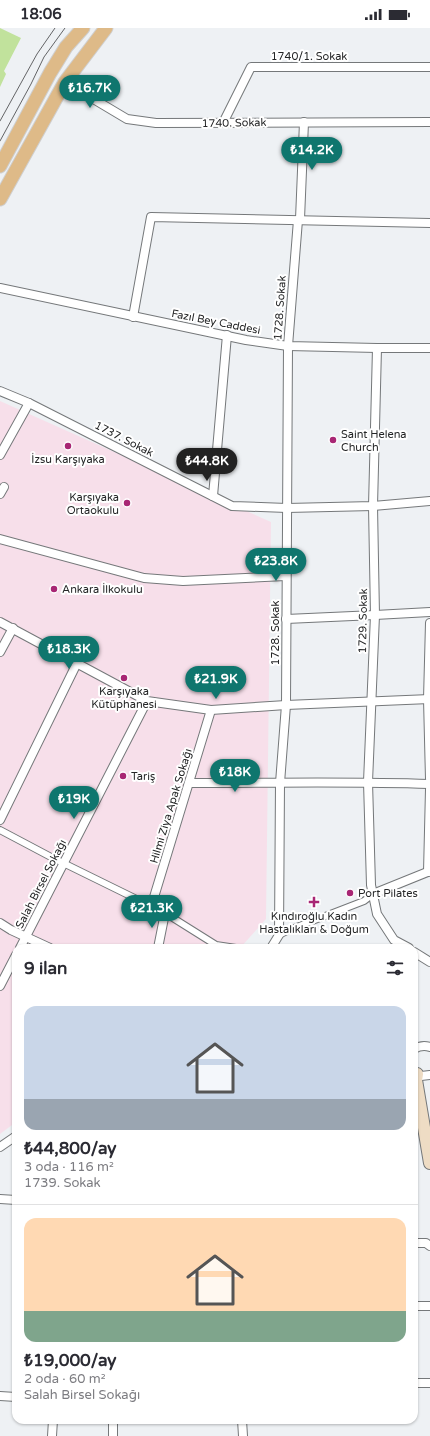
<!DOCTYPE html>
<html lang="tr">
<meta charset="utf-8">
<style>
:root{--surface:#fff;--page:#f2f2f3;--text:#2b2b33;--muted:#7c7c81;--line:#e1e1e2;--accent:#0f766e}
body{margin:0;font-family:"Varela Round",sans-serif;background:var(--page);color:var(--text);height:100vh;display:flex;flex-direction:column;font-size:15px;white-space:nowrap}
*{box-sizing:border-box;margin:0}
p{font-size:13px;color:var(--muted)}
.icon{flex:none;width:22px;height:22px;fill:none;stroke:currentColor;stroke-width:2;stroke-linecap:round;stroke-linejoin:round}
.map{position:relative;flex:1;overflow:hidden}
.drawer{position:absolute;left:12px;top:916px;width:406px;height:480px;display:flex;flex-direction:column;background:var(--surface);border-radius:12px;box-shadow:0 1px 3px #0004}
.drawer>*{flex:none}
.price{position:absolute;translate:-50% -34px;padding:0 9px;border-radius:14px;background:var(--accent);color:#fff;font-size:13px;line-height:26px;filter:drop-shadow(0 1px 2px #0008)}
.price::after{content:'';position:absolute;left:50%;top:24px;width:12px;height:9px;margin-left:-6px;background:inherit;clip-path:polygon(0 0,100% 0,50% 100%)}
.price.on{background:#222;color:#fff}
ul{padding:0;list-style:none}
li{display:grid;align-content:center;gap:8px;height:212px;padding:0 12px}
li+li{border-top:1px solid var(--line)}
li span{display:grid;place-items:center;height:124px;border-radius:12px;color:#555}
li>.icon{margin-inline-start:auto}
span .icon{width:72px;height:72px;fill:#fffc;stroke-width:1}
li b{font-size:17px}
h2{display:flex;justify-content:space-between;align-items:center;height:48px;padding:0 12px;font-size:17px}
.status{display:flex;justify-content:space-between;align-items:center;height:28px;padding:0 20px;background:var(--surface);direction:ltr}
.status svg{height:11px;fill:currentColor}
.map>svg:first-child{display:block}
.commercial{fill:#f7dfea}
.green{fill:#c1e29c}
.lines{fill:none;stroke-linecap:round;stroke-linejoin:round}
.pedestrian-casing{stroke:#75787a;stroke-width:8}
.minor-casing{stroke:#75787a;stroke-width:10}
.secondary-casing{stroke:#75787a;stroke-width:14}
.primary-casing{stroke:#cfcfcf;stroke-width:15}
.pedestrian{stroke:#fff;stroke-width:6}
.minor{stroke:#fff;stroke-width:8}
.secondary{stroke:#eedcc4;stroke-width:12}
.primary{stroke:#deba88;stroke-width:13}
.tram{stroke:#636466;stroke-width:1}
.poi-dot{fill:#a82674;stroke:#fff;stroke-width:1.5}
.labels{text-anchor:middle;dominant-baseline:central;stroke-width:4;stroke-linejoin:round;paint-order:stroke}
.street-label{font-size:11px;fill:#252627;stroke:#fff}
.poi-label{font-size:11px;fill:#252627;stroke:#fff;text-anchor:start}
</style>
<div class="status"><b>18:06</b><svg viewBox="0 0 49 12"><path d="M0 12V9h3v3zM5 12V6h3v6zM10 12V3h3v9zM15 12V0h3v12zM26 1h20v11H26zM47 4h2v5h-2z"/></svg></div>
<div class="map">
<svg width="430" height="1408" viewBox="0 0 430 1408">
<rect width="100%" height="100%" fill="#eef1f4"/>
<polygon class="commercial" points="0,373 271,494 266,891 240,920 16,920 16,1094 0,1106"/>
<polygon class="green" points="0,0 21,10 4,43 6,46 0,59"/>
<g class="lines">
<defs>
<g id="pedestrian">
<polyline points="0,802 51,829 165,885 216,917 236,920"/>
<polyline points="279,907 289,902 364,873 373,866"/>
</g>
<g id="minor">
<polyline points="65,54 127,91 156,95 430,94"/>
<polyline points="223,95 251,39 430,39"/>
<polyline points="300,191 304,94"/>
<polyline points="0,260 246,312 288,318 377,320 430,320"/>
<polyline points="133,289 151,189 430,195"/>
<polyline points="377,320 373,478 375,587 368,754 371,857 377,886 394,912 409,920"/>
<polyline points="0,363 29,375 232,478 287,480 373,478 430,473"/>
<polyline points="0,427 29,375"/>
<polyline points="0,466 4,459"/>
<polyline points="213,468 227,307"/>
<polyline points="0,511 144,550 183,553 286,548"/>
<polyline points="286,591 375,587 430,584"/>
<polyline points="0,594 147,673 211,682 286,677 430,671"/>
<polyline points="430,595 428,671 430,751"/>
<polyline points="0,624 13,600"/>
<path d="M190 755C270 755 350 753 430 756"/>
<polyline points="0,792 77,635"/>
<polyline points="428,844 430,761"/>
<polyline points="373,866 430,843"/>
<polyline points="151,879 211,682"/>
<polyline points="0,895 11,902 50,920"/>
<polyline points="20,920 147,673"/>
<polyline points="158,920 165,885"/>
<polyline points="271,920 279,907 280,755 286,677 288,318 298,192"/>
<polyline points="414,924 430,934"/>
<polyline points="0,958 16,927"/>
<path d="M414 1021C419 1018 424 1017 430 1019"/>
<polyline points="414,1044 421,1048 430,1047"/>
<polyline points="0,1119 16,1108"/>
<polyline points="0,1171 16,1172"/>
<polyline points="414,1215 426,1215 430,1218"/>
<polyline points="414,1278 430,1278"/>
<polyline points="414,1355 430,1355"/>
<polyline points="0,1368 16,1369"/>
<polyline points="242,1392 243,1408"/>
<polyline points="52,1408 53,1392"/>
<polyline points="113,1408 113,1392"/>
</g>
<polyline id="secondary" points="417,1046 416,1052 430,1135"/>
<g id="primary">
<polyline points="0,138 50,45 66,19 83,0"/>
<polyline points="0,171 65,54 106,0"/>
</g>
</defs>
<use href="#pedestrian" class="pedestrian-casing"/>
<use href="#minor" class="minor-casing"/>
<use href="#secondary" class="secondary-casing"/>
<use href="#primary" class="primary-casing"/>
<use href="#pedestrian" class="pedestrian"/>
<use href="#minor" class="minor"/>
<use href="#secondary" class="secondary"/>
<use href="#primary" class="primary"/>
<g class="tram">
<polyline points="0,93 37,26 55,0"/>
<polyline points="0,113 31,56 44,29 65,0"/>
</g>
</g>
<g class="poi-dot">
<circle cx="333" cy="412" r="4"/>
<circle cx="68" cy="418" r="4"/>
<circle cx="127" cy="475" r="4"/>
<circle cx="54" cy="561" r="4"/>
<circle cx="124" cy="650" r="4"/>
<circle cx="123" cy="748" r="4"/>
<circle cx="350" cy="865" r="4"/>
<path d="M312 868h4v4h4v4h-4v4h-4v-4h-4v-4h4z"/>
</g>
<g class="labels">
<g class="street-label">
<text x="309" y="28">1740/1. Sokak</text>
<text transform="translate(234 95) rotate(-1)">1740. Sokak</text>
<text transform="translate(280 280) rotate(-86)">1728. Sokak</text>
<text transform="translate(216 294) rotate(11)">Fazıl Bey Caddesi</text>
<text transform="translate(124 411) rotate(27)">1737. Sokak</text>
<text transform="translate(363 593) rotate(-89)">1729. Sokak</text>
<text transform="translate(275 605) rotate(-90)">1728. Sokak</text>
<text transform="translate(171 778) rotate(-73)">Hilmi Ziya Apak Sokağı</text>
<text transform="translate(41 856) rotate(-63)">Salah Birsel Sokağı</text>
</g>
<g class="poi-label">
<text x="341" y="406">Saint Helena<tspan x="341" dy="13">Church</tspan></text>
<text x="68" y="431" text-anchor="middle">İzsu Karşıyaka</text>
<text x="119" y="469" text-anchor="end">Karşıyaka<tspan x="119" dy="13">Ortaokulu</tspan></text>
<text x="62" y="561">Ankara İlkokulu</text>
<text x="124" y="663" text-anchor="middle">Karşıyaka<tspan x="124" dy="13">Kütüphanesi</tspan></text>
<text x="131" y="748">Tariş</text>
<text x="358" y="865">Port Pilates</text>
<text x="314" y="888" text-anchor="middle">Kındıroğlu Kadın<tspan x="314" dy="13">Hastalıkları &amp; Doğum</tspan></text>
</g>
</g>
</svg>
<b class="price" style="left:90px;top:81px">₺16.7K</b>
<b class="price" style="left:312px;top:143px">₺14.2K</b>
<b class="price on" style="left:207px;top:454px">₺44.8K</b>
<b class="price" style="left:276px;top:554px">₺23.8K</b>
<b class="price" style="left:69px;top:642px">₺18.3K</b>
<b class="price" style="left:216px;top:672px">₺21.9K</b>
<b class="price" style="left:235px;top:765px">₺18K</b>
<b class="price" style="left:74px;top:792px">₺19K</b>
<b class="price" style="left:152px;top:901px">₺21.3K</b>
<section class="drawer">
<h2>9 ilan<svg class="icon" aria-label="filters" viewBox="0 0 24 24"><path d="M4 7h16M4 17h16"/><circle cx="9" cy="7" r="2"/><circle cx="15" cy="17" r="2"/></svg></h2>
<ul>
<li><span style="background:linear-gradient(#c9d6e8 75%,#9aa5b1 0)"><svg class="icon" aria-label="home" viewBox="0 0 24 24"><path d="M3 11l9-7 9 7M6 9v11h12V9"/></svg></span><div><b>₺44,800/ay</b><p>3 oda · 116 m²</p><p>1739. Sokak</p></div></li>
<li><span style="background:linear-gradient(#ffd9b3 75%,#7fa58c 0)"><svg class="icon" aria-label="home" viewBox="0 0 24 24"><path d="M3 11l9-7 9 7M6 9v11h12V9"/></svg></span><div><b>₺19,000/ay</b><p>2 oda · 60 m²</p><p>Salah Birsel Sokağı</p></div></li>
</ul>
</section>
</div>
